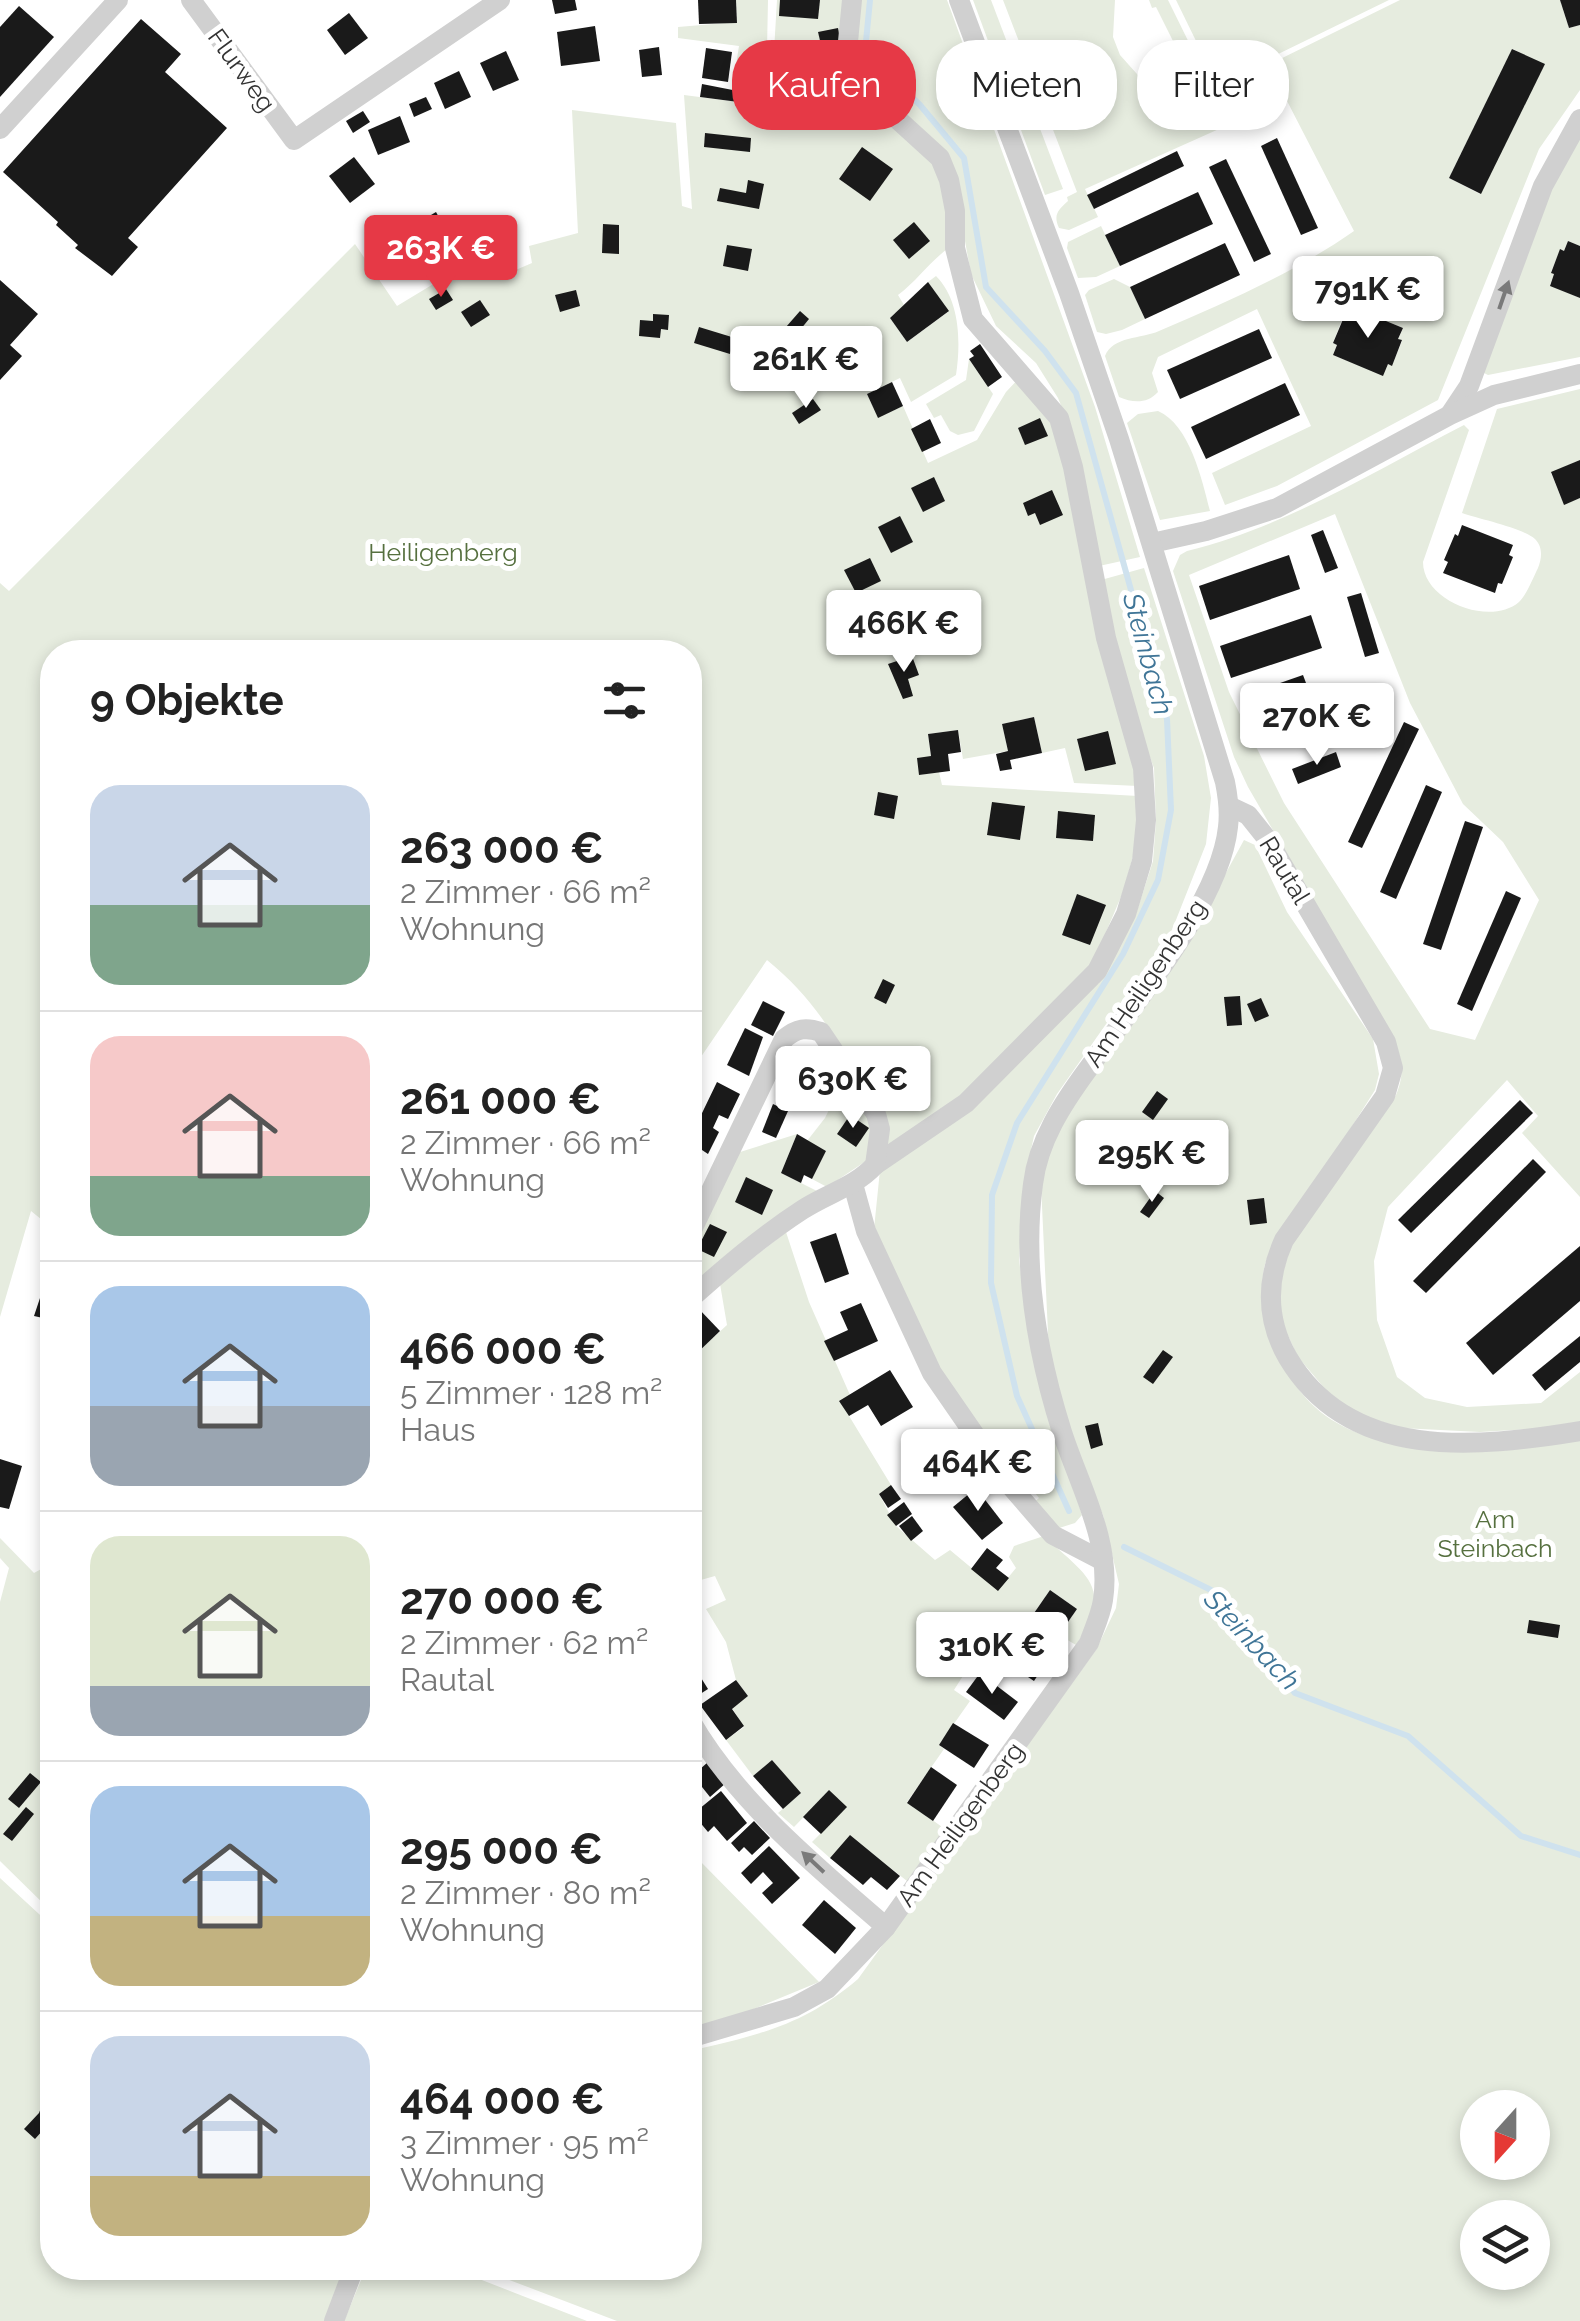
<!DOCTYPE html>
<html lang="de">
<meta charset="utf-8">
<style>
:root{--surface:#fff;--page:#f6f6f6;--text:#222;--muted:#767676;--line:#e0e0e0;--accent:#e63946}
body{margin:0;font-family:Raleway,sans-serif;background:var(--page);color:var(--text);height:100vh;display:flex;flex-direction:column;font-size:38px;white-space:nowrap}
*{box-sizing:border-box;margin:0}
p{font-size:32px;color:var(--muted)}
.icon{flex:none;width:55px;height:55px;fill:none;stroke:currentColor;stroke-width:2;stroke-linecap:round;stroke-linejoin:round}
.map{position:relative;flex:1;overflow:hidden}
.panel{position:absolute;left:40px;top:640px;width:662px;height:1640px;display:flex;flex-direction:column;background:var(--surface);border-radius:40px;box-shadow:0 5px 15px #0003}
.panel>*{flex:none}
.guide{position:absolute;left:732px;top:40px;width:698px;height:90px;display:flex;gap:20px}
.needle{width:65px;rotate:201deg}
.tools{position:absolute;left:1460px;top:2090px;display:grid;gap:20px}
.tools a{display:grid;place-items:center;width:90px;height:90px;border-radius:50%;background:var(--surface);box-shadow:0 5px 15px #0003;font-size:50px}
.price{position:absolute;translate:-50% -85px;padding:0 22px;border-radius:10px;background:#fff;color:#222;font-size:32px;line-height:65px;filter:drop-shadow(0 2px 5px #0008)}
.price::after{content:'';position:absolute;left:50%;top:60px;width:30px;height:22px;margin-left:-15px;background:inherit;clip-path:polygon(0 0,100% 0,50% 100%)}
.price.active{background:var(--accent);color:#fff}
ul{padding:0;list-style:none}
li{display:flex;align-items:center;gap:30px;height:250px;padding:0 50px}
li+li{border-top:2px solid var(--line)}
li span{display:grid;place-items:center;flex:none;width:280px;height:200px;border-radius:30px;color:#555}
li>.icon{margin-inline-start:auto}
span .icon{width:120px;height:120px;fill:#fffc;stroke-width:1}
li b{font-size:42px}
h2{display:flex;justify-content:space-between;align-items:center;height:120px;padding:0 50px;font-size:42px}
.chip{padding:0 35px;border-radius:40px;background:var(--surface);box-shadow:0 5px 15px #0003;font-size:35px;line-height:90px}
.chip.active{background:var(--accent);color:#fff}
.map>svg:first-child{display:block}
.green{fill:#e6ecdf;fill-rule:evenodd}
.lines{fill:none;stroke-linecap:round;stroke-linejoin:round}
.stream{stroke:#cfe2ee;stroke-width:6}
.building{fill:#1a1a1a}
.minor{stroke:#d0d0d0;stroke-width:20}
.oneway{fill:#7a7a7a}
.labels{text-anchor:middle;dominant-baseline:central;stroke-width:10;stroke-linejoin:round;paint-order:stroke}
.street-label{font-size:25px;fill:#333;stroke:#fff}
.park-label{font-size:25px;fill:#56703f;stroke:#fff}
.water-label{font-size:28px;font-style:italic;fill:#3f7597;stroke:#fff}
</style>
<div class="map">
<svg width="1580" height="2321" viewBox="0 0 1580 2321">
<rect width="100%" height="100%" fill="#fff"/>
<g class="green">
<path d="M736 0H768L767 49 774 51 777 0H847L842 46 765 65 769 81 761 83 765 97 777 94 782 112 789 110 792 120 802 117 801 112 812 108 806 84 808 79 843 65 936 161 944 180 950 247C930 261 918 280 898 295L904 305 890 318 907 342 948 312 928 282 936 276C960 300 961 342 956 375L911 402 900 378 867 394 878 417 903 406 928 463 977 440 1006 392 1020 377 1044 408 1057 435 1138 786 1074 783 1065 748 1042 753 1034 717 1002 724 1008 751 963 759 958 730 928 734 931 756 919 775 939 772 942 785 1138 796 1135 849 1123 892 1087 977 1098 984 1136 914 1153 861 1156 821 1154 768 1132 709 1101 580 1144 568 1204 756 1211 798 1206 844 1172 930 1057 1094 1034 1136 1024 1182 1019 1260 1032 1351 1082 1515 1075 1523 1056 1529 1033 1503 1039 1498 1015 1467 1008 1471 940 1370 874 1229 880 1170 892 1160C858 1081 836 1016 767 960L690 1073V652H52V1228L31 1211 0 1317V583L9 591 355 244 397 306 493 248 506 274 532 263 529 246 578 233 572 110 676 123 682 206 692 209 684 95 746 103 748 94 732 91 739 46 678 38V27L737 22Z"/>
<polygon points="856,0 947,0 1095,407 1140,557 1099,566 1069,425 1058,398 1036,363 996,326 971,274 953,175 867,83 853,51"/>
<polygon points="973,0 991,0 1063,189 1045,195"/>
<path d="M1003 0H1115L1113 37 1120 55 1145 83 1158 91 1181 96 1217 90 1400 0H1560L1569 28 1580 25V90L1539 149 1438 400 1277 486 1225 505 1212 473 1311 426 1257 309 1158 357 1152 373 1158 392C1147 404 1133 403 1119 397L1105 356C1113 336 1141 339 1159 331 1226 302 1294 273 1354 231L1286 99 1085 189 1098 217 1069 230 1059 228C1053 215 1058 210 1068 201L1067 197 1077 192ZM1513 49 1544 65 1480 194 1449 178ZM1352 307 1403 328 1398 339 1402 341 1392 365 1388 364 1383 375 1333 355 1337 345 1333 343 1343 317 1348 318Z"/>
<polygon points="1149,0 1168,0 1199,63 1187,69 1156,7 1152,8"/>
<polygon points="1176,0 1389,0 1217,84"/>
<polygon points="1580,132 1580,246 1568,241 1564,251 1560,250 1551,272 1554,274 1550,285 1580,298 1580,357 1488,375 1482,372 1538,215"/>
<polygon points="1101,226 1120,266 1096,277 1078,278 1067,248 1068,242"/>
<polygon points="1114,279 1130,287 1145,319 1122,330 1106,334 1097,332 1085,295 1089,290"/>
<polygon points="969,359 993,394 974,431 958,435 950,431 941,415 934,418 926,404 966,380"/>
<path d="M1580 389V460L1551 473 1564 504 1580 498V1197L1522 1133 1538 1116 1507 1080 1388 1207 1374 1261 1377 1320 1397 1377 1425 1398 1467 1407 1541 1403 1580 1372V1426L1480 1432 1401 1428 1355 1413 1326 1390 1298 1357 1283 1325 1278 1291 1290 1247 1396 1095C1405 1073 1402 1061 1394 1039L1248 787 1234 757 1173 571 1180 555 1187 551C1285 527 1375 471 1464 425L1469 430 1423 562C1423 601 1490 627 1519 602 1527 594 1533 578 1538 568 1542 558 1543 547 1535 539 1523 528 1479 519 1462 513L1497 409ZM1335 514 1410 703 1463 804 1503 842 1539 900 1475 1040 1430 1029 1284 803 1229 692 1189 575Z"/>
<path d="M1158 411C1190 425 1202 480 1210 511L1160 520 1127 423 1138 414Z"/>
<path d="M1244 840 1255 845 1287 912 1373 1039 1379 1074 1375 1090C1351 1128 1326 1167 1301 1205 1290 1221 1275 1238 1268 1256 1256 1284 1267 1310 1274 1337 1313 1478 1469 1446 1580 1439V2321H617L478 2268H690V2051C758 2035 803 2026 858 1979L1096 1650 1116 1608 1119 1584 1103 1515 1069 1435 1049 1354 1041 1185 1051 1145 1074 1103 1189 940ZM1478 2108H1532V2162H1478ZM1478 2218H1532V2272H1478Z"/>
<polygon points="846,1075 872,1121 869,1159 827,1187 812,1179 826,1151 807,1141 825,1118"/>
<polygon points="797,1134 781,1173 819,1192 690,1291 690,1247 737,1153"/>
<path d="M786 1232 809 1302 850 1395 840 1401 891 1485 879 1494 896 1526 935 1560 950 1550 998 1590 1016 1568 1009 1557 1014 1546 1044 1536C1086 1576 1115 1586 1076 1645L1059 1635 1077 1609 1050 1590 992 1673 973 1660 954 1690 970 1701 939 1745 944 1749 907 1802 945 1829 907 1881 850 1836 830 1858 812 1842 846 1808 829 1791 794 1827 778 1813 800 1794 772 1760 753 1776 726 1740 744 1727 732 1708 748 1696 736 1680 726 1642 706 1609 726 1600 715 1576 690 1583V1352L694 1355 727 1325 720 1284Z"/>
<polygon points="0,1538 34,1573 52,1563 52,1912 0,1861 0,1602 9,1568 0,1558"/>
<polygon points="690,1847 699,1860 819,1982 749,2011 690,2029"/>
<polygon points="0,1878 52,1926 52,2268 344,2268 324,2321 0,2321"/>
<polygon points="366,2268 451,2268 587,2321 344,2321"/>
</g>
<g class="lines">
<g class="stream">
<polyline points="870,0 865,52 920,105 964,158 986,287 1045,351 1076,393 1167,719 1171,810 1158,880 1123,954 1017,1123 992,1195 991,1283 1017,1396 1069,1511"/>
<polyline points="1124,1547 1211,1590 1295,1693 1408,1736 1521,1836 1580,1855"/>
</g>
</g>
<g class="building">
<polygon points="552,0 575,0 577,10 555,14"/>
<polygon points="698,0 736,0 737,23 699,24"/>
<polygon points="780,0 820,0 818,19 779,16"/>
<polygon points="1560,0 1580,0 1580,25 1569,28"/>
<polygon points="19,6 54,37 0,97 0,27"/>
<polygon points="349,13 368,38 345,55 327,30"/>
<polygon points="141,19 181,54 165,72 227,128 128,238 138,247 112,276 75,248 78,245 56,225 58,222 3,172"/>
<polygon points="595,26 600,61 561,66 557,32"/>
<polygon points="838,28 841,44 822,49 818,32"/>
<polygon points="659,47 662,75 642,77 639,50"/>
<polygon points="706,48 732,52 728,82 702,78"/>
<polygon points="1512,49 1545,64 1481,194 1449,178"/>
<polygon points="506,51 519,80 493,91 480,63"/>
<polygon points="792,57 806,106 800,107 802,117 792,120 789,110 782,112 777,94 765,98 761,83 769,81 764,65"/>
<polygon points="459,71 471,97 445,109 434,83"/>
<polygon points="702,84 748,93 746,103 700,97"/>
<polygon points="426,97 432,109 414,117 409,104"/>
<polygon points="363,111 370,122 353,133 346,121"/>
<polygon points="400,116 410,142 378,155 368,130"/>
<polygon points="705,133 751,138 750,152 704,147"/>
<polygon points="1277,138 1318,228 1301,235 1261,146"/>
<polygon points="862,147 893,169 870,201 839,179"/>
<polygon points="1177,151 1184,166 1094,209 1087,195"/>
<polygon points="354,157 375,184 350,203 329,176"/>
<polygon points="1226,159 1271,254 1254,262 1209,167"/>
<polygon points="748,180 764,184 759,209 717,201 720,188 746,193"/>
<polygon points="1198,192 1213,224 1120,266 1105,235"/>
<polygon points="436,212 447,232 432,240 421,221"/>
<polygon points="914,222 930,241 909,259 893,240"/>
<polygon points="603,224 619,225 619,254 602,253"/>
<polygon points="1568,241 1580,246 1580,298 1550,286 1554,274 1551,273 1560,249 1564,251"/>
<polygon points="1225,243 1240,275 1145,319 1130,287"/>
<polygon points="727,245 752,249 748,271 723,266"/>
<polygon points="0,280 38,314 10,345 22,356 0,380"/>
<polygon points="928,282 949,311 907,342 890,318"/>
<polygon points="446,289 453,300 436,310 429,299"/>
<polygon points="576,290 580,306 560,312 555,295"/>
<polygon points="480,300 490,315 471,327 461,312"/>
<polygon points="1352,307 1403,328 1398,339 1402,340 1392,366 1388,364 1383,376 1333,355 1337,345 1333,343 1344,317 1348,318"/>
<polygon points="800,311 809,319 796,335 786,327"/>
<polygon points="653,314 669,315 668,330 661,329 660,338 639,336 640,320 653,321"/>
<polygon points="699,327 735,338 730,354 694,343"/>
<polygon points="1259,329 1272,358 1180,399 1167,370"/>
<polygon points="980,344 1002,377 988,387 969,359 974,356 970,351"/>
<polygon points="892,382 903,406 878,418 867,394"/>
<polygon points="1285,383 1300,415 1206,459 1191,427"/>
<polygon points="813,399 821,410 799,424 792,413"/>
<polygon points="1040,418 1048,436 1025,445 1018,428"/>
<polygon points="930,419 941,443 922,452 911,429"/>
<polygon points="1580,460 1580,498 1564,505 1551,472"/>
<polygon points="934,477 945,501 923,512 911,488"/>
<polygon points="1052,490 1063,515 1040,525 1035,513 1028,516 1023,503"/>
<polygon points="900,516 913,542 891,553 878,527"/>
<polygon points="1462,525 1513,545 1509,555 1513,557 1502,584 1498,583 1495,593 1443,573 1448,562 1444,560 1455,534 1458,536"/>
<polygon points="1323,530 1338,568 1325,573 1311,535"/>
<polygon points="1289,555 1300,589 1210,620 1199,586"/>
<polygon points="870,558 881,581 856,593 844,570"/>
<polygon points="1361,593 1379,653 1365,657 1347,597"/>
<polygon points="1311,615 1322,648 1231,678 1220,646"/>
<polygon points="892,618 900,640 887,645 879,622"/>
<polygon points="912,656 919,675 908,679 913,696 903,699 888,664"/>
<polygon points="1303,675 1309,691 1266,706 1260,690"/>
<polygon points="1343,698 1350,716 1283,743 1276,726"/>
<polygon points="1034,717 1042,753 1010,760 1012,769 1000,771 996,754 1008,751 1002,724"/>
<polygon points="1404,722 1419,729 1362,848 1348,842"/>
<polygon points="958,730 961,752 948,754 950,771 919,775 917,758 931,756 928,734"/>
<polygon points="1108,731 1116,764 1085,771 1077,739"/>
<polygon points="1336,752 1341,767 1298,784 1292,769"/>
<polygon points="1426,785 1442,792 1396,899 1380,892"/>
<polygon points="878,792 898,796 894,819 874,815"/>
<polygon points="992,802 1025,806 1020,840 987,835"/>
<polygon points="1058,811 1095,815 1093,841 1056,838"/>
<polygon points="1465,821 1483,827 1441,950 1423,944"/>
<polygon points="1506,891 1521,898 1472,1011 1457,1004"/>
<polygon points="1077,894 1106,905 1090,945 1062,935"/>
<polygon points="883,979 895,985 886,1004 874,998"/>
<polygon points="1240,996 1242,1025 1227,1026 1224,997"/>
<polygon points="1261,998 1269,1016 1255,1022 1247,1004"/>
<polygon points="763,1001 785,1012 773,1036 751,1025"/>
<polygon points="745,1028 763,1037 749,1076 727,1065"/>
<polygon points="797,1049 822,1061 801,1102 777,1090"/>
<polygon points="717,1082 740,1094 728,1119 719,1115 713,1128 719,1132 708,1154 699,1148 691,1164 700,1169 690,1189 690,1138"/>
<polygon points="1157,1091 1168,1099 1153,1120 1142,1112"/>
<polygon points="1520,1100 1533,1113 1411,1233 1398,1220"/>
<polygon points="773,1104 788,1111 776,1138 762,1132"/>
<polygon points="850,1115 869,1128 856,1147 837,1134"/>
<polygon points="1125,1125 1136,1133 1121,1154 1110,1146"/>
<polygon points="797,1134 826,1151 812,1179 804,1175 801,1183 781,1173"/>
<polygon points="1157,1154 1169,1162 1157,1179 1146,1171"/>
<polygon points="1533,1159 1546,1172 1426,1293 1413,1281"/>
<polygon points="746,1177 773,1190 762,1215 735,1202"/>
<polygon points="1155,1191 1164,1198 1149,1218 1140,1212"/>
<polygon points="1264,1198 1267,1223 1250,1225 1247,1200"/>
<polygon points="710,1224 727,1232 714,1257 697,1249"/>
<polygon points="836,1233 849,1274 825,1283 810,1242"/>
<polygon points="1580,1246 1580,1301 1493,1375 1466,1343"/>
<polygon points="46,1280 52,1282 52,1320 34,1316"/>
<polygon points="861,1303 878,1341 834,1361 824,1341 848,1330 840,1312"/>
<polygon points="698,1308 720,1331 694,1356 690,1352 690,1315"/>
<polygon points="1580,1336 1580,1362 1545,1391 1532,1375"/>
<polygon points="1163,1350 1173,1357 1153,1384 1143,1377"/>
<polygon points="890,1370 913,1407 881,1426 868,1405 849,1416 839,1401"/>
<polygon points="1098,1423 1103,1445 1091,1449 1085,1426"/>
<polygon points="931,1433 955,1469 935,1483 910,1447"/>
<polygon points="0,1459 22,1466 9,1509 0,1507"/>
<polygon points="891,1485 901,1499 888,1508 879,1494"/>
<polygon points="976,1488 1003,1523 982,1540 953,1507"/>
<polygon points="904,1502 912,1514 896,1526 887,1515"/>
<polygon points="912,1516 923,1531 911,1541 899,1526"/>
<polygon points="987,1548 1003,1560 996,1568 1009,1578 998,1591 971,1569"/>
<polygon points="1050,1590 1077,1609 1059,1635 1032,1616"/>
<polygon points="1529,1620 1560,1625 1558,1638 1527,1633"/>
<polygon points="1022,1638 1049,1658 1034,1681 1004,1661"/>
<polygon points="698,1673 708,1689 694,1698 690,1692 690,1678"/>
<polygon points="980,1673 1018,1702 1004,1720 966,1692"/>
<polygon points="736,1680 748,1696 732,1709 744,1726 726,1740 700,1705"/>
<polygon points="953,1723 989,1745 974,1768 939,1745"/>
<polygon points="772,1760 801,1793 783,1809 753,1776"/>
<polygon points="708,1762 726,1783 710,1797 702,1787 694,1795 690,1791 690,1778"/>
<polygon points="931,1767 957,1785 933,1821 907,1803"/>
<polygon points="30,1773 41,1782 19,1808 8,1799"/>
<polygon points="829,1790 847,1807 821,1834 803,1817"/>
<polygon points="721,1791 747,1823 727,1841 714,1826 708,1832 693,1814"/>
<polygon points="26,1807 34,1814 12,1841 3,1834"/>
<polygon points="754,1821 770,1838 752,1855 744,1847 739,1852 731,1843"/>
<polygon points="850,1835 900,1876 887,1890 871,1877 863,1885 830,1858"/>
<polygon points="769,1846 800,1878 772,1904 762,1893 773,1883 763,1872 751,1884 741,1873"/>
<polygon points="824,1900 856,1928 835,1954 802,1925"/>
<polygon points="52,2079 52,2120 35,2139 24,2129 39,2113"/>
</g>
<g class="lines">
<g class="minor">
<polyline points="191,0 294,140 500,0"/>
<polyline points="852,0 847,52 850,67 861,86 940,158 949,180 955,211 955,248 973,319 1059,418 1073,467 1106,638 1143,768 1146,820 1142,861 1126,914 1097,971 966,1103 875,1165"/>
<polyline points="0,129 118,0"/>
<polyline points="1451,413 1469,386 1543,186 1580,119"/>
<polyline points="1152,543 1206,531 1277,508 1450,415 1494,395 1580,374"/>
<path d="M1229 806 1248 815 1268 840 1386 1042 1393 1068 1385 1096 1284 1240C1266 1280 1266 1320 1288 1358 1350 1462 1476 1448 1580 1431"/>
<polyline points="853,1184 866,1231 932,1373 1008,1483 1053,1535 1103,1561"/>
<path d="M690 1234 784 1039C797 1028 806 1027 821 1032L876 1114 880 1129 875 1165C855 1187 826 1194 802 1210 762 1236 726 1267 690 1299"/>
<path d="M690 1720C737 1802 816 1866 886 1927"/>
<path d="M690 2038 794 2007 827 1989 886 1927 1089 1643C1094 1629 1101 1614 1103 1600 1112 1542 1079 1485 1062 1432 1037 1353 1022 1266 1033 1184 1038 1141 1063 1103 1088 1069 1132 1006 1220 903 1228 827 1230 811 1228 797 1225 782L1119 439 1069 293 959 0"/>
<polyline points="334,2321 354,2268"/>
</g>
</g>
<defs><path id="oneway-solid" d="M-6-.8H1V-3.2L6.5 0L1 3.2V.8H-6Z" transform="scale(2.5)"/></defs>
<g class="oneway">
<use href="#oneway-solid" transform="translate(1504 295) rotate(-71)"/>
<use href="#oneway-solid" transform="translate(813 1862) rotate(-137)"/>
</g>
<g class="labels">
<g class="street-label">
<text transform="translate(242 70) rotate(54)">Flurweg</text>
<text transform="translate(1285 870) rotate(59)">Rautal</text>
<text transform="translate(1145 983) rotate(-56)">Am Heiligenberg</text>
<text transform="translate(960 1824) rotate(-54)">Am Heiligenberg</text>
</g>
<g class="park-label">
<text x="443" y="552">Heiligenberg</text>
<text x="1495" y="1519">Am<tspan x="1495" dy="29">Steinbach</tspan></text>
</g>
<g class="water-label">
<text transform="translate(1148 654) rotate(75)">Steinbach</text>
<text transform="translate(1252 1640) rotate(47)">Steinbach</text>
</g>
</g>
</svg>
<div class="tools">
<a><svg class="needle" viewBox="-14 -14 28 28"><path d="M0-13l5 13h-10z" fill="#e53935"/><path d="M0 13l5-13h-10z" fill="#767676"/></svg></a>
<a><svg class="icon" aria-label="layers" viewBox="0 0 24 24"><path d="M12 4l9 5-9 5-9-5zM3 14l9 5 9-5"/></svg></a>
</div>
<b class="price active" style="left:441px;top:300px">263K €</b>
<b class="price" style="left:1368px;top:341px">791K €</b>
<b class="price" style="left:806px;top:411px">261K €</b>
<b class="price" style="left:904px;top:675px">466K €</b>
<b class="price" style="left:1317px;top:768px">270K €</b>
<b class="price" style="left:853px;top:1131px">630K €</b>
<b class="price" style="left:1152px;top:1205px">295K €</b>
<b class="price" style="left:978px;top:1514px">464K €</b>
<b class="price" style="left:992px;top:1697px">310K €</b>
<div class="guide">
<a class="chip active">Kaufen</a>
<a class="chip">Mieten</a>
<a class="chip">Filter</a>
</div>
<section class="panel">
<h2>9 Objekte<svg class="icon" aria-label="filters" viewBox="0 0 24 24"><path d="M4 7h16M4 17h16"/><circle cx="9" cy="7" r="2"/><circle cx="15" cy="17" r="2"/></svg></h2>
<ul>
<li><span style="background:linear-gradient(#c9d6e8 60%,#7fa58c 0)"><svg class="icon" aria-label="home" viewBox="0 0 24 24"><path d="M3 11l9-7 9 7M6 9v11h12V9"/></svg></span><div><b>263 000 €</b><p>2 Zimmer · 66 m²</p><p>Wohnung</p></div></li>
<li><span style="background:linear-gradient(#f6c9c9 70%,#7fa58c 0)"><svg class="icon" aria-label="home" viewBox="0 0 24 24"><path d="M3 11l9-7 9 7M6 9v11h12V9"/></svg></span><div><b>261 000 €</b><p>2 Zimmer · 66 m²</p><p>Wohnung</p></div></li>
<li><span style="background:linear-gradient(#a9c7e8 60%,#9aa5b1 0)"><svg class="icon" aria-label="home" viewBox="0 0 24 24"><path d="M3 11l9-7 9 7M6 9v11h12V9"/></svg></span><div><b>466 000 €</b><p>5 Zimmer · 128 m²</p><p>Haus</p></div></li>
<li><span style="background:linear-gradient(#dfe7d0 75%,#9aa5b1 0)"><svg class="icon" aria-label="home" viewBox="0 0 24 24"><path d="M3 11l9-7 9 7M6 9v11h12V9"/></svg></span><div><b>270 000 €</b><p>2 Zimmer · 62 m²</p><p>Rautal</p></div></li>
<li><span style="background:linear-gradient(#a9c7e8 65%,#c2b280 0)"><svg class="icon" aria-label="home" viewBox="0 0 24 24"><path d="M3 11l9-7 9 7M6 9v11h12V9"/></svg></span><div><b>295 000 €</b><p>2 Zimmer · 80 m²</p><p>Wohnung</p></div></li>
<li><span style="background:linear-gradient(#c9d6e8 70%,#c2b280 0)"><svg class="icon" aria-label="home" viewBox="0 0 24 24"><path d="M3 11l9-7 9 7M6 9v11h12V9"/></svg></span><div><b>464 000 €</b><p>3 Zimmer · 95 m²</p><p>Wohnung</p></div></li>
</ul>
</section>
</div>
